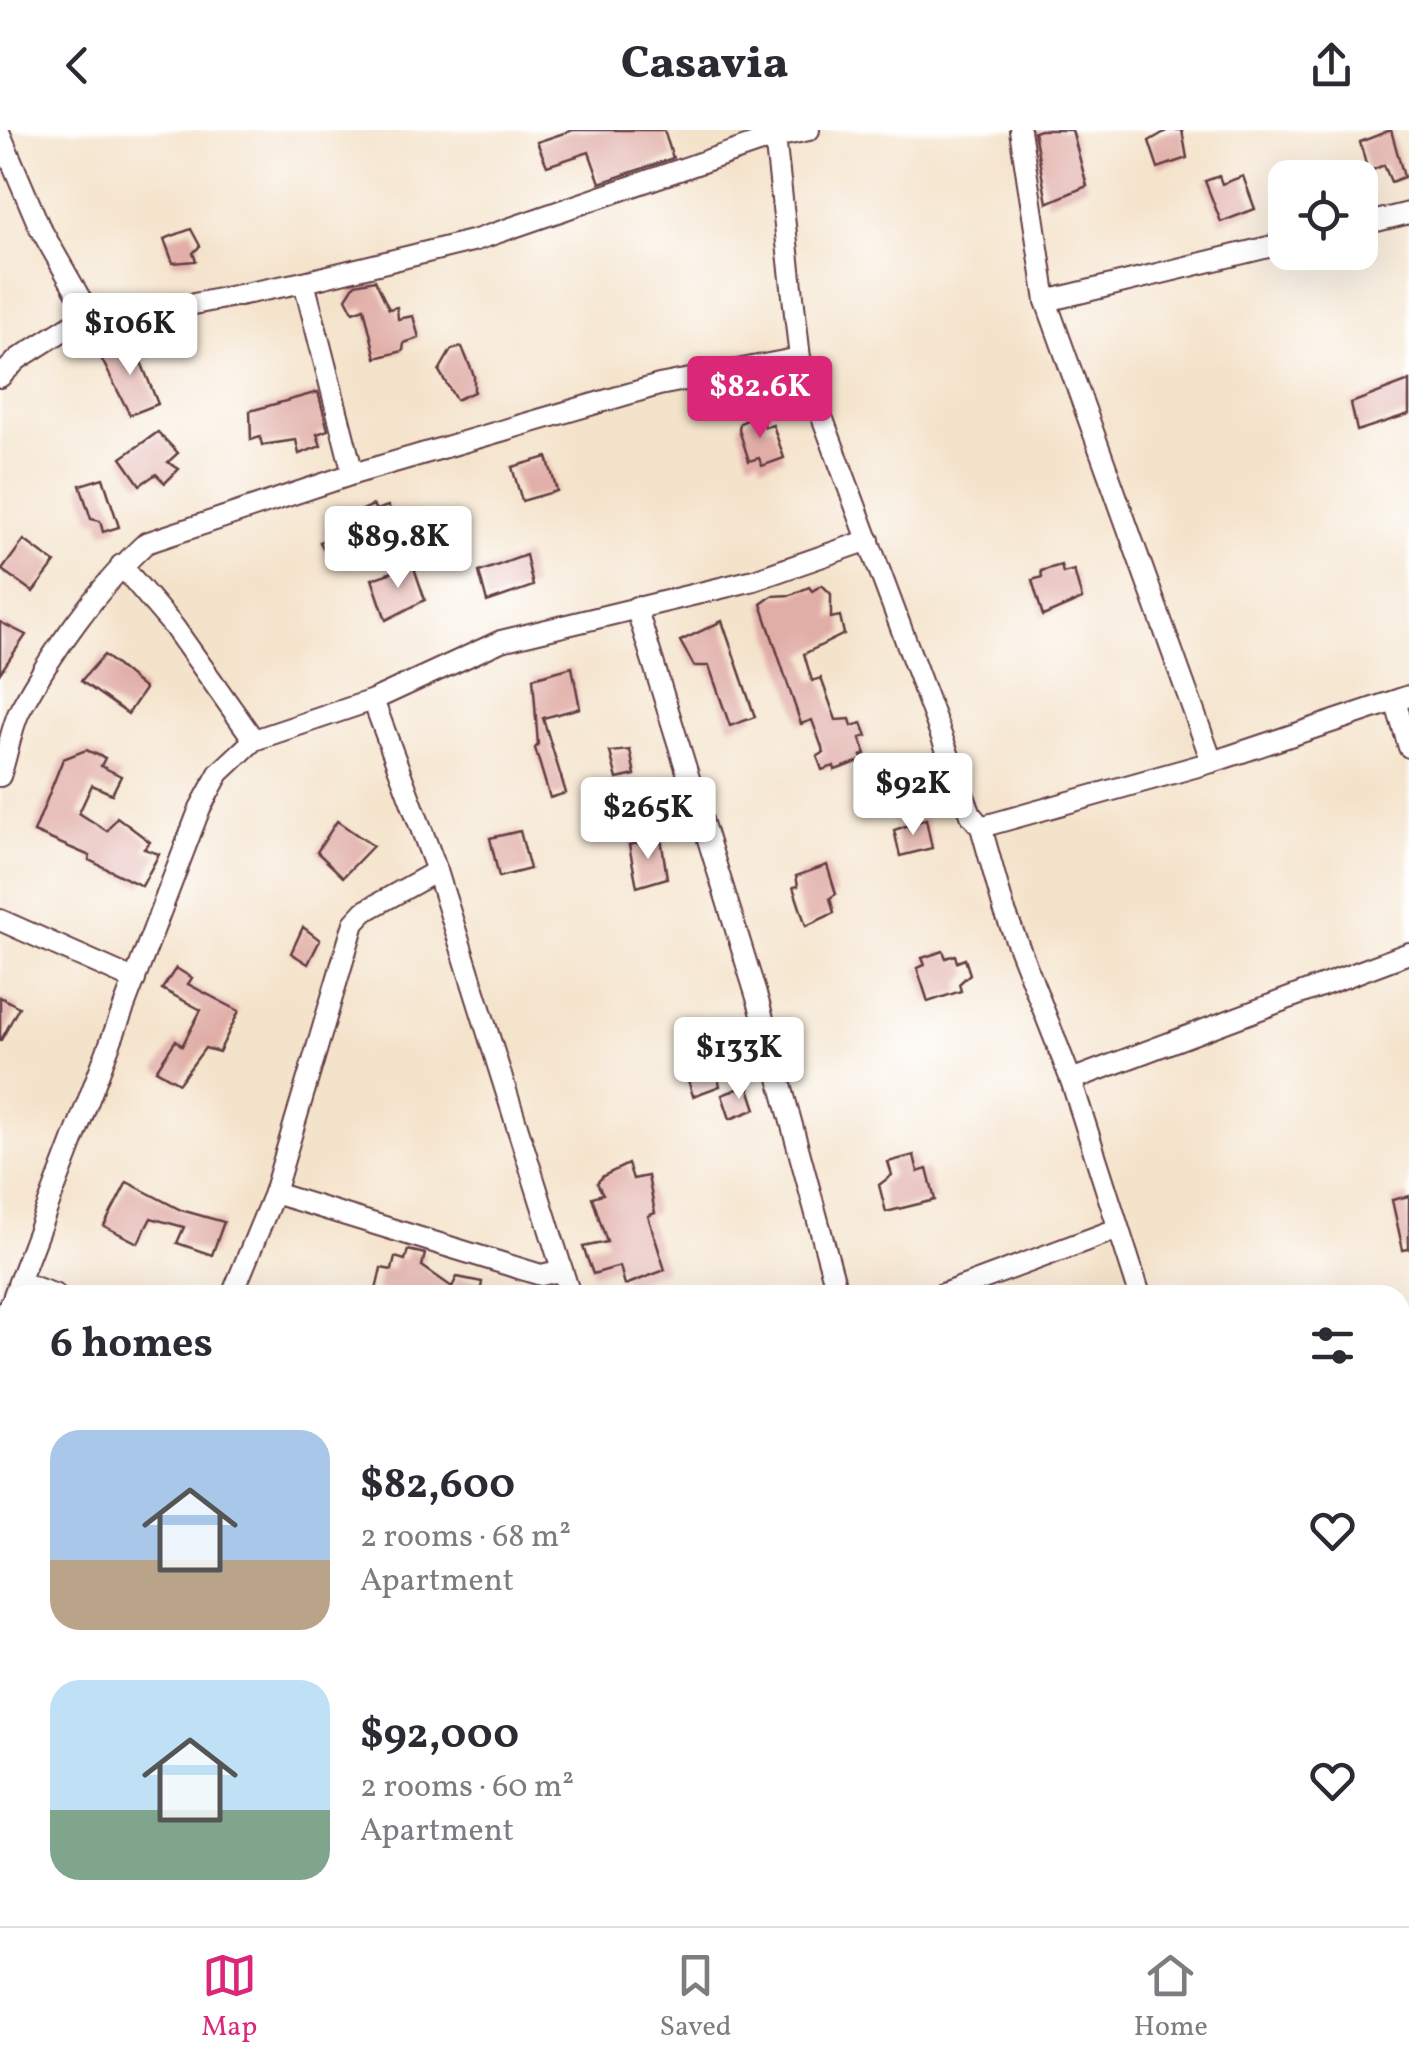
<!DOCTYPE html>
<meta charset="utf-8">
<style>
:root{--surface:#fff;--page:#f2f2f3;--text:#2b2b33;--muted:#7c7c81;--line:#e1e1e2;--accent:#db2777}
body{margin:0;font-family:Vollkorn,serif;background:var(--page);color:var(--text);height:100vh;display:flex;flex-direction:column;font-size:38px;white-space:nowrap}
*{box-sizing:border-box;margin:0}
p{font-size:32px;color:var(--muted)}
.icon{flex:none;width:55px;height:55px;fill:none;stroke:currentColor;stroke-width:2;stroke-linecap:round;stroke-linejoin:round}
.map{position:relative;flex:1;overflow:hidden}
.panel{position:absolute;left:0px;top:1155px;width:1410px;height:642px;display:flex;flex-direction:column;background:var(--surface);border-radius:30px 30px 0 0;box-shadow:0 10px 40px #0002}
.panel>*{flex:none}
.buttons{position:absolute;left:1268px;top:30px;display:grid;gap:20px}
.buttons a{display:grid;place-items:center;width:110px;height:110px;border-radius:20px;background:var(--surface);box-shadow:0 10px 40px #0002;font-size:50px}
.price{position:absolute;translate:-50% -85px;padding:0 22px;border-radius:10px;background:#fff;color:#222;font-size:32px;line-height:65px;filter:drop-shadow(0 2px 5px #0008)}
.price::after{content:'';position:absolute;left:50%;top:60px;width:30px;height:22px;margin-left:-15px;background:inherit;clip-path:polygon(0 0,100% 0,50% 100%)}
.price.on{background:var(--accent);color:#fff}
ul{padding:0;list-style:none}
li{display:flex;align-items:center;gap:30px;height:250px;padding:0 50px}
li span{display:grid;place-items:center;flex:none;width:280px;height:200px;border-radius:30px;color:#555}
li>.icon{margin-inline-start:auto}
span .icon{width:120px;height:120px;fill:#fffc;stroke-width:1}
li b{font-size:42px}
h2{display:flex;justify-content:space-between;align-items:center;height:120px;padding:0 50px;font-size:42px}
header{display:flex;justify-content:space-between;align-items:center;height:130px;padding:0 50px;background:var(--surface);font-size:45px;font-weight:800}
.tab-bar{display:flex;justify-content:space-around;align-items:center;height:140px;border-top:2px solid var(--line);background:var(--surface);font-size:28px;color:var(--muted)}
.tab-bar a{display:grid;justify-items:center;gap:5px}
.tab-bar .on{color:var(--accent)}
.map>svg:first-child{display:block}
.building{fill:#e1aea7}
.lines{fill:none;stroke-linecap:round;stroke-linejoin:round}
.street-casing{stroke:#643c43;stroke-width:24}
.street{stroke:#fff;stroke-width:20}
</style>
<header><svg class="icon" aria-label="back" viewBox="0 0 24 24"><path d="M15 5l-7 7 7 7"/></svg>Casavia<svg class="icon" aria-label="share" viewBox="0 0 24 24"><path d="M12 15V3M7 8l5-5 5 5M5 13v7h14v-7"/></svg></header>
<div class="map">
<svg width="1409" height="1796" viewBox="0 0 1409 1796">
<rect width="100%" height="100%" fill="#fff"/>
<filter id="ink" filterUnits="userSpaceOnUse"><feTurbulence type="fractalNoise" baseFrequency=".01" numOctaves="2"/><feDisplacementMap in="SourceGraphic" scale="20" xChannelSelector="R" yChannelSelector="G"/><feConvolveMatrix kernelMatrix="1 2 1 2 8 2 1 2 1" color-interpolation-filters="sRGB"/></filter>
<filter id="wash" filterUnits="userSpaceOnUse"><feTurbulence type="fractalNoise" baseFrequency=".0048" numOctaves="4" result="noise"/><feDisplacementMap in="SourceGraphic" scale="40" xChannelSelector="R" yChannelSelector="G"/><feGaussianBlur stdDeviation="2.25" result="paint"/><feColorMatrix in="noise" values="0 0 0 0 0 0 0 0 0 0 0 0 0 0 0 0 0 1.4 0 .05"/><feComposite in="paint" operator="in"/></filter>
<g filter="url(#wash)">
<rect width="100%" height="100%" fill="#f4e3cb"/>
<g id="blocks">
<g class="building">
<polygon points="573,0 664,0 673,28 600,53 589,22 547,36 537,12"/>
<polygon points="1040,0 1072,0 1087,56 1047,73 1034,2"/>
<polygon points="1168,0 1182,0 1187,28 1158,38 1149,11"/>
<polygon points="1391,0 1404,47 1391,52 1384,35 1368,42 1360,12"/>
<polygon points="1219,46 1222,54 1243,46 1255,79 1221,92 1205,51"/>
<polygon points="191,99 200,116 193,123 196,131 173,133 164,109"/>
<polygon points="375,150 389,179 397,177 398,189 413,186 419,208 404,213 403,221 376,228 364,178 353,182 346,168 355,154"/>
<polygon points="133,212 158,274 130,285 100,226"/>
<polygon points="462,217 474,246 474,262 456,270 439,241 451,220"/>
<polygon points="1409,251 1409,284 1357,301 1351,273"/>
<polygon points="318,262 328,300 317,304 321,316 299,324 296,310 262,315 260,307 251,310 250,281"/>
<polygon points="761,284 765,297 773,295 784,328 762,336 759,328 749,331 739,300 740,293"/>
<polygon points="158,302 178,323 168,332 179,339 165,353 156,344 140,355 121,328"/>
<polygon points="547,327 557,361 522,371 512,337"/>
<polygon points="103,348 119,397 103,402 100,391 91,389 80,355"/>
<polygon points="373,375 376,380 388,376 392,383 402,381 407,392 400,396 404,404 331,432 320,412 326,409 324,399 362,393 356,383"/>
<polygon points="24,410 55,433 33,462 2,440"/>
<polygon points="526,425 533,456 487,472 479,442"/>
<polygon points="413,435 425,470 386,490 372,449"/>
<polygon points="1061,435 1063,443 1074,440 1082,469 1043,486 1032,450 1042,447 1041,441"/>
<polygon points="822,455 831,464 831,488 840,486 844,504 804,524 812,551 821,548 836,590 850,589 852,596 862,593 867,606 860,608 866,624 861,626 863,630 835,640 834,636 822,640 817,626 824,623 812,590 801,594 761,474 772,466 791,465 809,457 812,461"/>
<polygon points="722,491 755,587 730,596 709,536 694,536 680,511"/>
<polygon points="0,492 26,505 0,543"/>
<polygon points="104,525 145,559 128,584 81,551"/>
<polygon points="572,537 580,578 543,588 566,663 550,668 535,618 538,615 533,548"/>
<polygon points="86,620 105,628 101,636 121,646 112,664 92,655 79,683 107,701 117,687 150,712 144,719 159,724 142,756 89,730 90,726 34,702 63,629"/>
<polygon points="630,620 635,645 617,649 610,622"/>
<polygon points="926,689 932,718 900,726 894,700"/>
<polygon points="337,691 373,716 343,747 317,722"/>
<polygon points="520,701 530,739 499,747 490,708"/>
<polygon points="661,708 667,748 637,757 629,715"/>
<polygon points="827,735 836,764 830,768 834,783 806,796 793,757 798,756 796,746"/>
<polygon points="303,797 320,810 308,834 291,823"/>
<polygon points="943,821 946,828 955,825 957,832 965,829 970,844 959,854 961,861 928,872 917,838 925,835 922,828"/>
<polygon points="176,838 192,848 188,854 239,881 219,922 205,918 179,953 156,940 176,910 182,916 201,880 162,859"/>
<polygon points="0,867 19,877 0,912"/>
<polygon points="715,935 720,956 693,966 686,943"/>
<polygon points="748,955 756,979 730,989 722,965"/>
<polygon points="914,1025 918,1042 927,1039 935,1070 886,1082 879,1055 892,1045 888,1032"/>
<polygon points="628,1034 633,1049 648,1046 655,1083 648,1086 665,1140 625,1155 620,1136 593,1144 583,1117 607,1112 592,1067 603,1064 597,1053 603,1046"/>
<polygon points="127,1052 181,1080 224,1092 212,1125 177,1113 184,1097 151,1088 138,1113 104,1096"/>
<polygon points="1409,1066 1409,1119 1403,1120 1392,1070"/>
<polygon points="408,1120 425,1124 422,1136 452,1157 457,1147 482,1152 480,1165 398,1165 376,1160 381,1138 392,1140 395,1127 405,1130"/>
</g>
</g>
</g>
<g filter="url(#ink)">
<use href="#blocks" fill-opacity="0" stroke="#643c43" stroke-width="2.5"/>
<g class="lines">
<defs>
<g id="street">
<polyline points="1020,0 1046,171 1212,632"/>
<polyline points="0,4 39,96 89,184"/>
<polyline points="775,7 800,228 971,685 981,697 1004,779 1071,950 1140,1165"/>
<polyline points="1360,95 1409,83"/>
<polyline points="304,152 353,344"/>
<polyline points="1046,171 1285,113"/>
<polyline points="0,247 18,229 89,184 104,192 304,152 476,110 775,7 809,0"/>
<polyline points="121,435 174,497 254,610"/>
<polyline points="636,477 759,874 838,1165"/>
<polyline points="373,570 437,741 570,1165"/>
<polyline points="1395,571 1409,617"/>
<path d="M0 646C7 626 11 598 20 580 50 524 100 455 146 413L353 344 659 255 800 228"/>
<polyline points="981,697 1212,632 1409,566"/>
<polyline points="0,790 135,850"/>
<polyline points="1071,950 1409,823"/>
<polyline points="274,1063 541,1145 559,1141"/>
<polyline points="20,1152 56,1165"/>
<polyline points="14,1165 200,678 219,643 254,610 373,570 501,511 754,450 869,410"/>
<polyline points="232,1165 274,1063 354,793 365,781 437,741"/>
<polyline points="940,1165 1117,1099"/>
<polyline points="0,1195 10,1174"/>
<polyline points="0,1336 10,1340"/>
<polyline points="1400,1393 1409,1425"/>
<polyline points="0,1587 10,1591"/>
<polyline points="511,1788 534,1796"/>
<polyline points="995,1788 1000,1796"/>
<polyline points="1317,1788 1320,1796"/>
<polyline points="303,1796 308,1788"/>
<polyline points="782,1796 782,1788"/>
<polyline points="1015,1796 1039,1788"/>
</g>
</defs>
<use href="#street" class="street-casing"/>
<use href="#street" class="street"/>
</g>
</g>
</svg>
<div class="buttons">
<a><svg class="icon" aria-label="locate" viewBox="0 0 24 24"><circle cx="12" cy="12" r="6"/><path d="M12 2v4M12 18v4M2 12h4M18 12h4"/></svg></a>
</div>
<b class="price" style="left:130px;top:248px">$106K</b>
<b class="price on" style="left:760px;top:311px">$82.6K</b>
<b class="price" style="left:398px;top:461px">$89.8K</b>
<b class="price" style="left:913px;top:708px">$92K</b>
<b class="price" style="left:648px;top:732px">$265K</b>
<b class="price" style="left:739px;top:972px">$133K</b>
<section class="panel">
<h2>6 homes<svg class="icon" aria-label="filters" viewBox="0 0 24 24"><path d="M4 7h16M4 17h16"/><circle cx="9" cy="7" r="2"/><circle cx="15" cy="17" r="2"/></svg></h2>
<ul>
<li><span style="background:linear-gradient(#a9c7e8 65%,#b9a48a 0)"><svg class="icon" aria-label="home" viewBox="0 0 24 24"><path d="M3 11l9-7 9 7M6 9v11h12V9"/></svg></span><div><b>$82,600</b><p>2 rooms · 68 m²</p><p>Apartment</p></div><svg class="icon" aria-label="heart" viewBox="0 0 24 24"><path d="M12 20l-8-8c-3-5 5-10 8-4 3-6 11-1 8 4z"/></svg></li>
<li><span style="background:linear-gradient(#bfe0f5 65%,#7fa58c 0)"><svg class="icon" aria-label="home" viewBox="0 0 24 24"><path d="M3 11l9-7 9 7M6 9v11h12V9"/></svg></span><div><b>$92,000</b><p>2 rooms · 60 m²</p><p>Apartment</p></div><svg class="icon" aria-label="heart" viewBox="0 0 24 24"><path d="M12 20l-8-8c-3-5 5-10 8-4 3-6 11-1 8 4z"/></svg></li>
</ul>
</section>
</div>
<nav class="tab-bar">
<a class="on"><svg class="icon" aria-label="map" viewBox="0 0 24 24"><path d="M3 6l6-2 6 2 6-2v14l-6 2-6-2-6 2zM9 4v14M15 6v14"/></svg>Map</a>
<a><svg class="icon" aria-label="saved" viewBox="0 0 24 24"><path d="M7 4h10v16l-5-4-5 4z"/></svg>Saved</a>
<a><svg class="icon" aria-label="home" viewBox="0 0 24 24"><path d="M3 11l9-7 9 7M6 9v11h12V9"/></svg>Home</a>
</nav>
